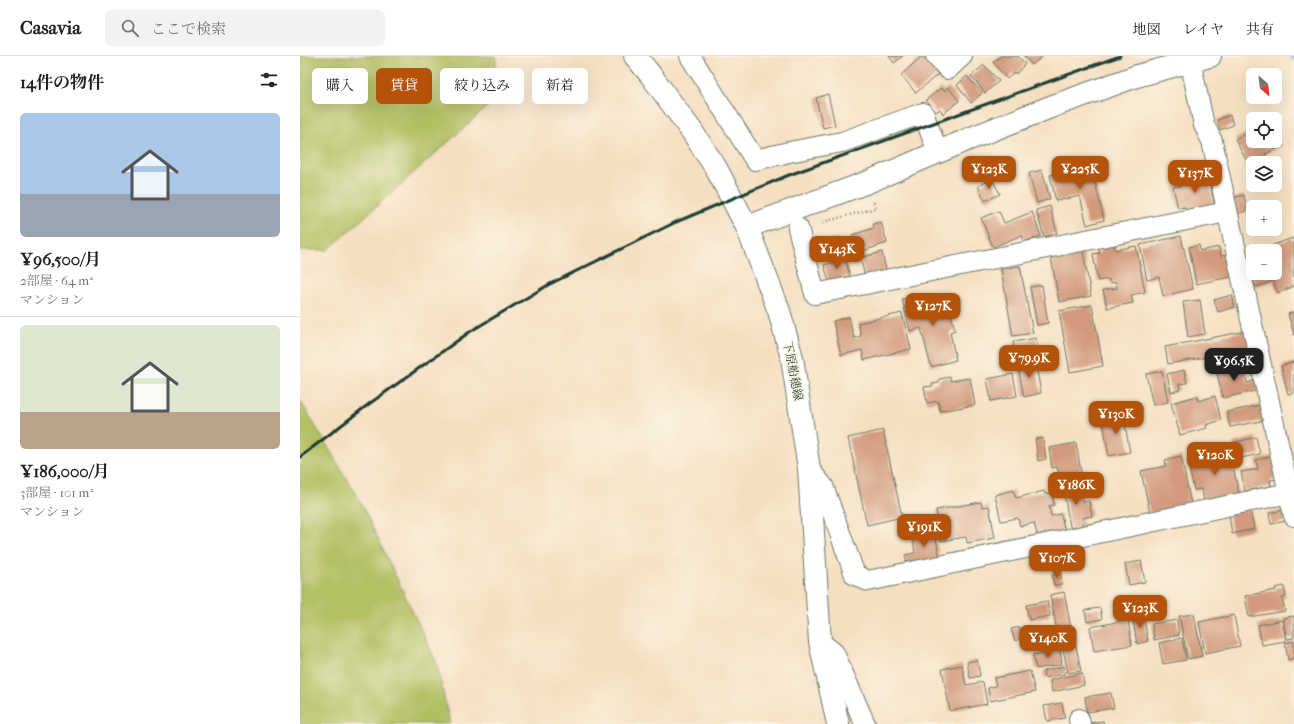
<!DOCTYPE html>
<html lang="ja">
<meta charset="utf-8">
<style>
:root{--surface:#fff;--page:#f2f2f2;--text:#222;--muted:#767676;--line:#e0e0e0;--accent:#b45309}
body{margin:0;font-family:"IM FELL French Canon","Noto Serif JP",serif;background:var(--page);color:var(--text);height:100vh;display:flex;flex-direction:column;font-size:15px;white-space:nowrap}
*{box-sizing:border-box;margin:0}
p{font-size:13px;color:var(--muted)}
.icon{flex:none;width:22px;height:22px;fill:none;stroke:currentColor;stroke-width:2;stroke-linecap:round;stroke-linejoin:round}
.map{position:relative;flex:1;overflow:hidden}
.side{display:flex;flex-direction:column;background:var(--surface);width:300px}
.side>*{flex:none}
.banner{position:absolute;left:12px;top:12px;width:380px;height:36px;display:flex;gap:8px}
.needle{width:26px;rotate:152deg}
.fabs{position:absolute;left:946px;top:12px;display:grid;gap:8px}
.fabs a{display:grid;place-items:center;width:36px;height:36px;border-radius:6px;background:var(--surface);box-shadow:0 4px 16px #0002;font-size:20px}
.price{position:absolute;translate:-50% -34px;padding:0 9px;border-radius:8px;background:var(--accent);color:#fff;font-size:13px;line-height:26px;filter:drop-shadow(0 1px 2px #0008)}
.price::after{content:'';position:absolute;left:50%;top:24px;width:12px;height:9px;margin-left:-6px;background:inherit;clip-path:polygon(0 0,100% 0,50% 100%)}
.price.on{background:#222;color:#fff}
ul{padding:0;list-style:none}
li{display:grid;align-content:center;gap:8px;height:212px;padding:0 20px}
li+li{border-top:1px solid var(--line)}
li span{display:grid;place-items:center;height:124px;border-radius:6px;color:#555}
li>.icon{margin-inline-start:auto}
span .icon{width:72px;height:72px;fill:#fffc;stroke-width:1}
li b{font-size:17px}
h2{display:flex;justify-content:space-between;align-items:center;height:48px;padding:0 20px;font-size:17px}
.pill{padding:0 14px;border-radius:6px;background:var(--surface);box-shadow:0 4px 16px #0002;font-size:14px;line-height:36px}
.pill.on{background:var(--accent);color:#fff}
header{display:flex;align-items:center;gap:24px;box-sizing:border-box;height:56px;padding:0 20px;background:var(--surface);border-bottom:1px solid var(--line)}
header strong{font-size:19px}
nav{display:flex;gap:22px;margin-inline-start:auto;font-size:14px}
.search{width:280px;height:36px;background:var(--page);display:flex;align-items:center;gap:10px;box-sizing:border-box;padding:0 14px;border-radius:6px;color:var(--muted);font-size:15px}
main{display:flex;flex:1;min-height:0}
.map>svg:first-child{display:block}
.green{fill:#b2c063;stroke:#687e4c}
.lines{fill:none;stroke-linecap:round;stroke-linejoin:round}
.stream{stroke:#71b8e8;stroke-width:5}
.building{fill:#d2997c}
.minor-casing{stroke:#6a7665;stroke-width:22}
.tertiary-casing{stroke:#6a7665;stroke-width:24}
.secondary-casing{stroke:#6a7665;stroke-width:24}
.path{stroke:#6a7665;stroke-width:2.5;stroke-dasharray:1 3;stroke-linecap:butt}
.minor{stroke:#fff;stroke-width:20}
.tertiary{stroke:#fff;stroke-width:22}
.secondary{stroke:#fff;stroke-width:22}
.rail{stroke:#1f3d34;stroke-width:3}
.labels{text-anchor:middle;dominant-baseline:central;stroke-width:3.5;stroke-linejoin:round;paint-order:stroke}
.street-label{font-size:12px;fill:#1f3d34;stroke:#fcf5e5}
</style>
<header>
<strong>Casavia</strong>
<div class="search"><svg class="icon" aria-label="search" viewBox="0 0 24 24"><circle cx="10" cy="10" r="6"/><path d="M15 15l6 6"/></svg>ここで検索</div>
<nav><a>地図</a><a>レイヤ</a><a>共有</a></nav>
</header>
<main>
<section class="side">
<h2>14件の物件<svg class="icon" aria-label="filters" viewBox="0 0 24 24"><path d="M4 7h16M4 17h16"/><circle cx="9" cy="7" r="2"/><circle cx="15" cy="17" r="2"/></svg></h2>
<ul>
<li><span style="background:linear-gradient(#a9c7e8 65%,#9aa5b1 0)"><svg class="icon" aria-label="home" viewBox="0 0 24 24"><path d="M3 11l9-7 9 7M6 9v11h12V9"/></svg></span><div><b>¥96,500/月</b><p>2部屋 · 64 m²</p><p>マンション</p></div></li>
<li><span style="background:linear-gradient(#dfe7d0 70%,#b9a48a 0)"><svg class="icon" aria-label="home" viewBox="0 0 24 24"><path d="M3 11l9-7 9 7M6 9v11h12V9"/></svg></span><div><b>¥186,000/月</b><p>3部屋 · 101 m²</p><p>マンション</p></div></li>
</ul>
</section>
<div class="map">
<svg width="994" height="668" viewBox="0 0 994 668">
<rect width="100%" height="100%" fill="#fcf5e5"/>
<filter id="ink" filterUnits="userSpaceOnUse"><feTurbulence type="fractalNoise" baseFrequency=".025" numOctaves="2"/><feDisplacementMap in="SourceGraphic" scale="8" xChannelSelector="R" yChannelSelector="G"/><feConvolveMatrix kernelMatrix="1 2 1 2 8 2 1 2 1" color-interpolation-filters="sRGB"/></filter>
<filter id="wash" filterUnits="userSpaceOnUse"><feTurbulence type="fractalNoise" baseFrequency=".012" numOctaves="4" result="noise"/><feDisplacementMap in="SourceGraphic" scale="16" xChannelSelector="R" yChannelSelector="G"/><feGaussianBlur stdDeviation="0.9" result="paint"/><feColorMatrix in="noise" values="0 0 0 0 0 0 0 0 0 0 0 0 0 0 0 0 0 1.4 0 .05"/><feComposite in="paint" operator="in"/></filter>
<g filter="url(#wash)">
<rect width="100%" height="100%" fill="#f5dfc1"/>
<g class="green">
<polygon points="0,0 196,0 195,30 187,51 28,194 0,194"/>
<polygon points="0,344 61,447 136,605 150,668 0,668"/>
</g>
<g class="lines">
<polyline class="stream" points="992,1 994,2"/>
</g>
<g id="blocks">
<g class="building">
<polygon points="589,0 603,0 594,7"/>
<polygon points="622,0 638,18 616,37 601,19"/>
<polygon points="701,0 718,0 725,8 716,18 715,16 707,23 693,6"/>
<polygon points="724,0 743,0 732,9"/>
<polygon points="684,9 699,25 685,37 671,20"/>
<polygon points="667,20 682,37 671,47 657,29"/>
<polygon points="648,31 659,45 643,58 640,53 636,56 626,44 641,32 644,35"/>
<polygon points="528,38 535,69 523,72 516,42"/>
<polygon points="930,59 933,69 920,74 917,64"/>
<polygon points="953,74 953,85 975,85 975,76 982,90 965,98 967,103 960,107 953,107 953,111 950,112 935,83"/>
<polygon points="790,105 804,164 787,169 780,140 756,145 750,119 770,115 769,110"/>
<polygon points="742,114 750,143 737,147 729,117"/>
<polygon points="908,120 915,149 886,155 885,151 878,152 873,131 881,130 880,127"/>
<polygon points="692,123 700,138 685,145 678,130"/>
<polygon points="944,139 947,155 935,158 931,142"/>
<polygon points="750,150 757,177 744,181 736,154"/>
<polygon points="699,155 704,167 732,156 741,180 724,186 722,179 693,191 681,162"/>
<polygon points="581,166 587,187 557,197 552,179 574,172 573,168"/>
<polygon points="881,180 893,233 863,240 859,221 847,224 840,189"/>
<polygon points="538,182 541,197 515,202 512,187"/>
<polygon points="992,182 994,186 994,230 978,237 973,225 956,231 944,200 953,197 953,217 975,217 975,195 958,195"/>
<polygon points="815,188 815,194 836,190 845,236 831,239 833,247 807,252 803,234 817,232 816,226 810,227 809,223 798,225 793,198 800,197 799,191"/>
<polygon points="899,189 900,195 919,191 921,200 927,199 931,221 896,228 889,191"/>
<polygon points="783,195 791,240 759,246 751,201"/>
<polygon points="582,196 586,214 565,220 560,202"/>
<polygon points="545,203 550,220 529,225 524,209"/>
<polygon points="720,210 733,277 713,280 701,213"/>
<polygon points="742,229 748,267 737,269 730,231"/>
<polygon points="646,238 655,274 650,276 656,304 631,311 621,272 610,275 602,243 612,241 613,246"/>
<polygon points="932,239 935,251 918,256 914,244"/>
<polygon points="900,244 905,278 888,281 883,246"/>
<polygon points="792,249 803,310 770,316 759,255"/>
<polygon points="994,256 994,279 988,258"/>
<polygon points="602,257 611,293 564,304 562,294 541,299 533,265 549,261 554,282 561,280 558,267"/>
<polygon points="946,275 950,293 868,308 865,291"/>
<polygon points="736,282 738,294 715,298 713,286"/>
<polygon points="728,305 729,311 736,310 741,337 724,341 717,307"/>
<polygon points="994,306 994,337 988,338 981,310"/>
<polygon points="927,307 929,316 944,312 947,327 956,324 959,334 923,342 915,310"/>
<polygon points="884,314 887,327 879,328 880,334 871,336 867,318"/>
<polygon points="862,315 868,346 853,349 846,318"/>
<polygon points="713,318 717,340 691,345 687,323"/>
<polygon points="650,321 651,325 670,322 675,349 640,355 638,345 627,347 624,331 633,330 632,328 639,327 639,323"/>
<polygon points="897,340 898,345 915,340 921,364 906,369 907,372 880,379 871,347"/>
<polygon points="960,349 966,364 930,371 927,356"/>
<polygon points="823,358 830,396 809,400 802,361"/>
<polygon points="583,374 602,461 567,469 548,382"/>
<polygon points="956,381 960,398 936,403 933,387"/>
<polygon points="743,382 746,403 738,405 735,383"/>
<polygon points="776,387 782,422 772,423 771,416 759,418 757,411 752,412 749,392"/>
<polygon points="929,392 939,438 904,446 902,433 894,434 888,407 916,401 915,395"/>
<polygon points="881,400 891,448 850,457 841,415 866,410 865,404"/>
<polygon points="973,400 977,423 970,424 971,430 945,435 941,416 958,413 956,404"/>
<polygon points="779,426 783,446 789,445 792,460 782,462 784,472 771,475 762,429"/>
<polygon points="713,434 716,442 744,435 745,438 752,437 754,449 749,450 751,460 761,458 765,476 738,482 734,467 720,470 718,462 701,465 695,439"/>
<polygon points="681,446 682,451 689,450 695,482 667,487 666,481 641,485 636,454"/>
<polygon points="950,453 954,473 932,478 929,458"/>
<polygon points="984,454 986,465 971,468 969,457"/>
<polygon points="634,474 640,502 607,509 605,499 615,497 612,479"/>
<polygon points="841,505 845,526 829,529 825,508"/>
<polygon points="761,518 762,528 754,529 752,519"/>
<polygon points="984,530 986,541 982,542 985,555 949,561 945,540 976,534 975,532"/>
<polygon points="764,536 771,572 757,575 750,539"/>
<polygon points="747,545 750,560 729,564 726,549"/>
<polygon points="800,552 802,563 787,566 785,554"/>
<polygon points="843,558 848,585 837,588 832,560"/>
<polygon points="894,558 902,600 888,603 879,560"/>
<polygon points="934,559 940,590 905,597 899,566"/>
<polygon points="994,560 994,582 987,583 983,562"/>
<polygon points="828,564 832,589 794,595 790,571"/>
<polygon points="877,564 879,579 854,584 852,568"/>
<polygon points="982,564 986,585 962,589 958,569"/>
<polygon points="719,571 723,582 715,585 711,573"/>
<polygon points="882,582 886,604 863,608 859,587"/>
<polygon points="994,585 994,602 988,604 985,587"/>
<polygon points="776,590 781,615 768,617 763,593"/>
<polygon points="760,594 762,608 736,613 733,599"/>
<polygon points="677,604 680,620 670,622 667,606"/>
<polygon points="662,609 666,629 683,626 687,648 650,655 642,613"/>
<polygon points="764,610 765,618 744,622 743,615"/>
<polygon points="730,615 735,636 690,645 688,632 696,630 694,622"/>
<polygon points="782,617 784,629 752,636 750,624"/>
<polygon points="811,637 814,652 787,656 785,641"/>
<polygon points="762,647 765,662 747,665 744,650"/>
<polygon points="803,665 804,668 788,668 788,667"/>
</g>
</g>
</g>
<g filter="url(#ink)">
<use href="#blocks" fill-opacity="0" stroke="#6a7665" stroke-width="1"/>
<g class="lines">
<defs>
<g id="minor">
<polyline points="390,0 455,104 489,96 542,86 623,57 638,96"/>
<polyline points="636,0 648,13 662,0"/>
<polyline points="889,0 904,69 912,85 994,460"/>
<polyline points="498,172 515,238 927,156"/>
<polyline points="509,413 523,430 555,519 568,525 989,437"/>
<polyline points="520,586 534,597 565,668"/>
<polyline points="779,663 780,668"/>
</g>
<polyline id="tertiary" points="447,171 568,126 669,83 753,50 837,20 910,0"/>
<polyline id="secondary" points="335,0 350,18 391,74 416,112 447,171 479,255 492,302 509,413 520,586 538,668"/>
</defs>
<use href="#minor" class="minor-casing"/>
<use href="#tertiary" class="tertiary-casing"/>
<use href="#secondary" class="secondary-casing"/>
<polyline class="path" points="523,166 576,152 573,144"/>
<use href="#minor" class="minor"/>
<use href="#tertiary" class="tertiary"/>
<use href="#secondary" class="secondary"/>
<polyline class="rail" points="0,401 69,348 171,275 248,229 376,166 489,119 820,0"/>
</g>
</g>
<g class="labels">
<g class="street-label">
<text transform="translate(493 315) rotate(79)">下原船穂線</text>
</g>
</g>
</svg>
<div class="fabs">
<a><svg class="needle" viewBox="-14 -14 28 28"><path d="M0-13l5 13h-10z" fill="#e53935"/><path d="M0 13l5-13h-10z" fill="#767676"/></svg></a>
<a><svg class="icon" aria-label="locate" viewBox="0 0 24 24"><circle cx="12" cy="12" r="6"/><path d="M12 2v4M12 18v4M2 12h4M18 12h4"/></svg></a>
<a><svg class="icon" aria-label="layers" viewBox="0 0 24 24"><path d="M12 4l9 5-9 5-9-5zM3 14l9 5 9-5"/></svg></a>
<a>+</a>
<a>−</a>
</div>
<b class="price" style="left:689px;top:134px">¥123K</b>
<b class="price" style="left:780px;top:134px">¥225K</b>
<b class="price" style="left:895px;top:138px">¥137K</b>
<b class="price" style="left:537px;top:214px">¥143K</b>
<b class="price" style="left:633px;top:271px">¥127K</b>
<b class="price" style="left:729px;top:323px">¥79.9K</b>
<b class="price on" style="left:934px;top:326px">¥96.5K</b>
<b class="price" style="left:816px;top:379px">¥130K</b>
<b class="price" style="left:915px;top:420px">¥120K</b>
<b class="price" style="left:776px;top:450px">¥186K</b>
<b class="price" style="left:624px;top:492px">¥191K</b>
<b class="price" style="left:757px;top:523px">¥107K</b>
<b class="price" style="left:840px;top:573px">¥123K</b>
<b class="price" style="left:748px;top:603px">¥140K</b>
<div class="banner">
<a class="pill">購入</a>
<a class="pill on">賃貸</a>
<a class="pill">絞り込み</a>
<a class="pill">新着</a>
</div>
</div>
</main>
